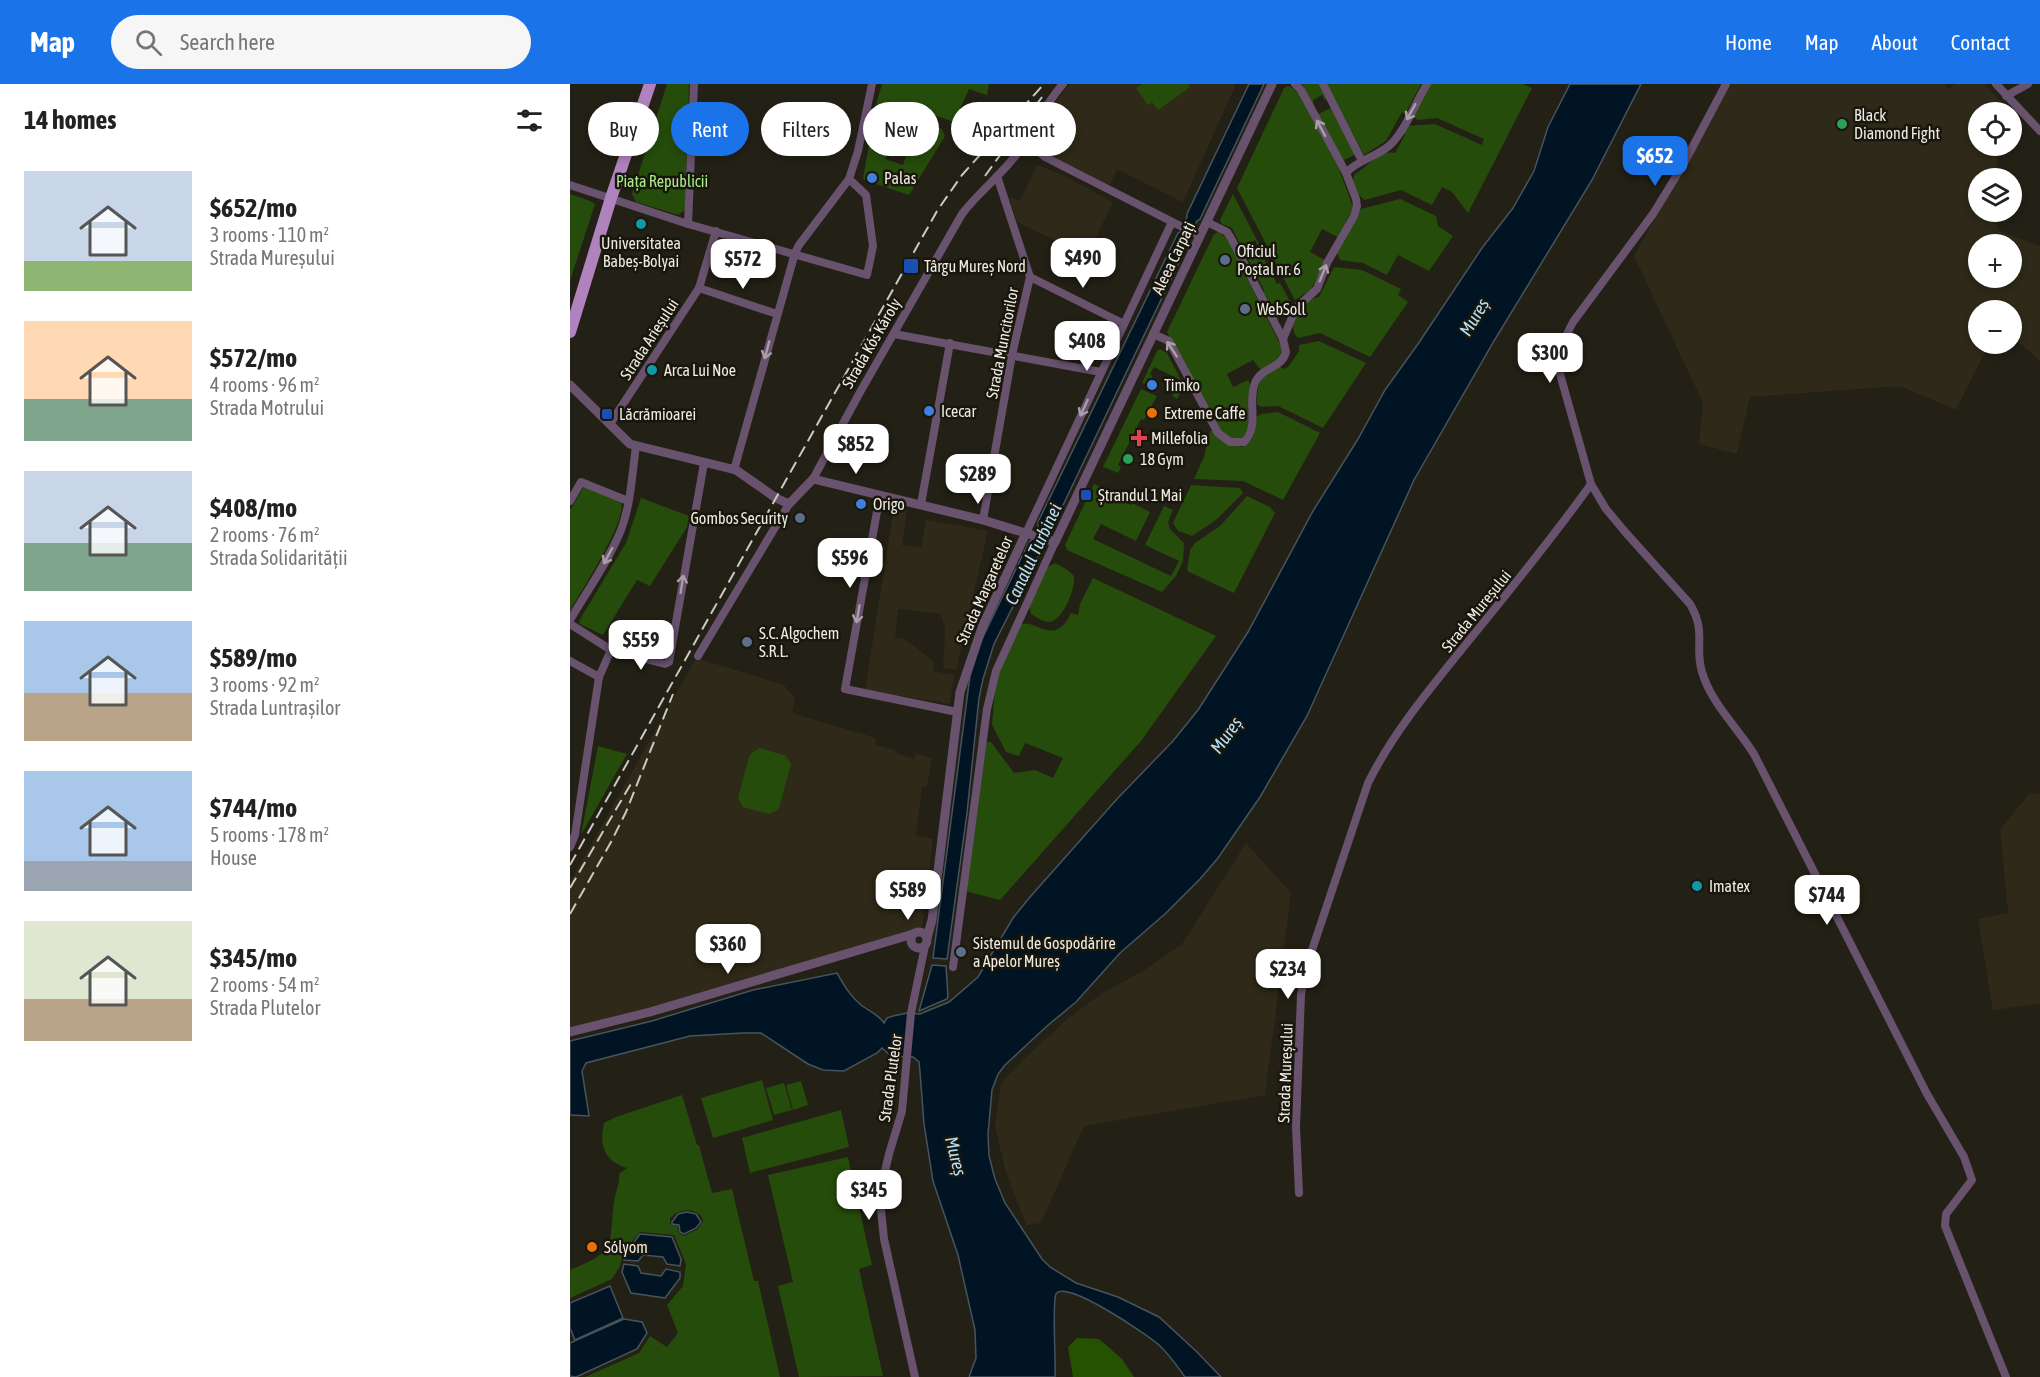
<!DOCTYPE html>
<meta charset="utf-8">
<style>
:root{--surface:#fff;--page:#f6f6f6;--text:#222;--muted:#767676;--accent:#1a73e8}
body{margin:0;font-family:"Asap Condensed",sans-serif;background:var(--page);color:var(--text);height:100vh;display:flex;flex-direction:column;font-size:22px;white-space:nowrap}
*{box-sizing:border-box;margin:0}
p{font-size:20px;color:var(--muted)}
.icon{flex:none;width:33px;height:33px;fill:none;stroke:currentColor;stroke-width:2;stroke-linecap:round;stroke-linejoin:round}
.map{position:relative;flex:1;overflow:hidden}
.details{display:flex;flex-direction:column;background:var(--surface);width:570px}
.details>*{flex:none}
.top-card{position:absolute;left:18px;top:18px;width:570px;height:54px;display:flex;gap:12px}
.tools{position:absolute;left:1398px;top:18px;display:grid;gap:12px}
.tools a{display:grid;place-items:center;width:54px;height:54px;border-radius:50%;background:var(--surface);box-shadow:0 3px 9px #0003;font-size:30px}
.price{position:absolute;translate:-50% -51px;padding:0 14px;border-radius:12px;background:#fff;color:#222;font-size:20px;line-height:39px;filter:drop-shadow(0 2px 3px #0008)}
.price::after{content:'';position:absolute;left:50%;top:36px;width:18px;height:14px;margin-left:-9px;background:inherit;clip-path:polygon(0 0,100% 0,50% 100%)}
.price.current{background:var(--accent);color:#fff}
ul{padding:0;list-style:none}
li{display:flex;align-items:center;gap:18px;height:150px;padding:0 24px}
li span{display:grid;place-items:center;flex:none;width:168px;height:120px;border-radius:0px;color:#555}
li>.icon{margin-inline-start:auto}
span .icon{width:72px;height:72px;fill:#fffc;stroke-width:1}
li b{font-size:26px}
h2{display:flex;justify-content:space-between;align-items:center;height:72px;padding:0 24px;font-size:26px}
.chip{padding:0 21px;border-radius:27px;background:var(--surface);box-shadow:0 3px 9px #0003;font-size:21px;line-height:54px}
.chip.current{background:var(--accent);color:#fff}
header{display:flex;align-items:center;gap:36px;box-sizing:border-box;height:84px;padding:0 30px;background:var(--accent);color:#fff}
header strong{font-size:28px}
nav{display:flex;gap:33px;margin-inline-start:auto;font-size:21px}
.search{width:420px;height:54px;background:var(--page);display:flex;align-items:center;gap:15px;box-sizing:border-box;padding:0 21px;border-radius:33px;color:var(--muted);font-size:22px}
main{display:flex;flex:1;min-height:0}
.map>svg:first-child{display:block}
.built{fill:#2e2918;fill-rule:evenodd}
.green{fill:#254c0b;fill-rule:evenodd}
.forest{fill:#245200}
.water{fill:#001423;stroke:#47545d;stroke-width:1.5}
.lines{fill:none;stroke-linecap:round;stroke-linejoin:round}
.minor{stroke:#68526e;stroke-width:8}
.tertiary{stroke:#68526e;stroke-width:9}
.primary{stroke:#b183be;stroke-width:12}
.rail{stroke:#cbc9c1;stroke-width:2;stroke-dasharray:12 6;stroke-linecap:butt}
.oneway{stroke:#aa9ea8}
.leisure-dot{fill:#2e9e5b;stroke:#19160c;stroke-width:2}
.shop-dot{fill:#3f7fe0;stroke:#19160c;stroke-width:2}
.culture-dot{fill:#0f9aa8;stroke:#19160c;stroke-width:2}
.service-dot{fill:#5c6f8a;stroke:#19160c;stroke-width:2}
.transit-dot{fill:#1a4fb4;stroke:#19160c;stroke-width:2}
.food-dot{fill:#e8710a;stroke:#19160c;stroke-width:2}
.health-dot{fill:#e0444e;stroke:#19160c;stroke-width:2}
.labels{text-anchor:middle;dominant-baseline:central;stroke-width:5;stroke-linejoin:round;paint-order:stroke}
.poi-label{font-size:16px;fill:#edebe3;stroke:#19160c;text-anchor:start}
.park-label{font-size:16px;fill:#a9ec88;stroke:#19160c}
.street-label{font-size:16px;fill:#edebe3;stroke:#19160c}
.water-label{font-size:18px;font-style:italic;fill:#b5e0fb;stroke:#19160c}
</style>
<header>
<strong>Map</strong>
<div class="search"><svg class="icon" aria-label="search" viewBox="0 0 24 24"><circle cx="10" cy="10" r="6"/><path d="M15 15l6 6"/></svg>Search here</div>
<nav><a>Home</a><a>Map</a><a>About</a><a>Contact</a></nav>
</header>
<main>
<section class="details">
<h2>14 homes<svg class="icon" aria-label="filters" viewBox="0 0 24 24"><path d="M4 7h16M4 17h16"/><circle cx="9" cy="7" r="2"/><circle cx="15" cy="17" r="2"/></svg></h2>
<ul>
<li><span style="background:linear-gradient(#c9d6e8 75%,#8fb573 0)"><svg class="icon" aria-label="home" viewBox="0 0 24 24"><path d="M3 11l9-7 9 7M6 9v11h12V9"/></svg></span><div><b>$652/mo</b><p>3 rooms · 110 m²</p><p>Strada Mureșului</p></div></li>
<li><span style="background:linear-gradient(#ffd9b3 65%,#7fa58c 0)"><svg class="icon" aria-label="home" viewBox="0 0 24 24"><path d="M3 11l9-7 9 7M6 9v11h12V9"/></svg></span><div><b>$572/mo</b><p>4 rooms · 96 m²</p><p>Strada Motrului</p></div></li>
<li><span style="background:linear-gradient(#c9d6e8 60%,#7fa58c 0)"><svg class="icon" aria-label="home" viewBox="0 0 24 24"><path d="M3 11l9-7 9 7M6 9v11h12V9"/></svg></span><div><b>$408/mo</b><p>2 rooms · 76 m²</p><p>Strada Solidarității</p></div></li>
<li><span style="background:linear-gradient(#a9c7e8 60%,#b9a48a 0)"><svg class="icon" aria-label="home" viewBox="0 0 24 24"><path d="M3 11l9-7 9 7M6 9v11h12V9"/></svg></span><div><b>$589/mo</b><p>3 rooms · 92 m²</p><p>Strada Luntrașilor</p></div></li>
<li><span style="background:linear-gradient(#a9c7e8 75%,#9aa5b1 0)"><svg class="icon" aria-label="home" viewBox="0 0 24 24"><path d="M3 11l9-7 9 7M6 9v11h12V9"/></svg></span><div><b>$744/mo</b><p>5 rooms · 178 m²</p><p>House</p></div></li>
<li><span style="background:linear-gradient(#dfe7d0 65%,#b9a48a 0)"><svg class="icon" aria-label="home" viewBox="0 0 24 24"><path d="M3 11l9-7 9 7M6 9v11h12V9"/></svg></span><div><b>$345/mo</b><p>2 rooms · 54 m²</p><p>Strada Plutelor</p></div></li>
</ul>
</section>
<div class="map">
<svg width="1470" height="1293" viewBox="0 0 1470 1293">
<rect width="100%" height="100%" fill="#232015"/>
<g class="built">
<polygon points="500,0 666,0 613,118 547,85 540,101 486,75 469,45 471,39 483,21"/>
<path d="M1161 0H1375L1379 5 1385 0H1415L1440 28H1408V62H1429L1427 63V94H1408V128H1427L1428 146 1470 162V277L1442 253V226H1408V260H1419L1386 326 1330 302 1180 313 1167 370 1129 360 1133 319 1064 172ZM1408 160H1442V194H1408Z"/>
<polygon points="467,81 493,91 543,118 517,172 447,138 439,113 450,117"/>
<polygon points="324,424 337,426 332,461 351,463 356,436 418,447 386,586 373,584 375,545 371,530 328,525 325,553 335,555 364,578 363,587 384,591 380,620 295,606"/>
<polygon points="126,574 214,601 225,615 222,629 306,654 305,660 327,667 327,670 344,675 346,670 362,674 357,703 352,702 346,752 363,755 352,843 78,924 0,944 0,798"/>
<polygon points="1470,709 1470,920 1423,926 1408,835 1438,829 1430,746 1459,710"/>
<polygon points="676,759 721,809 695,1011 514,1042 471,1139 456,1141 435,1085 425,1043 431,999 452,977 496,936 531,910 573,887 612,860"/>
</g>
<g class="green">
<polygon points="97,0 119,0 115,126 108,131 66,118 62,110"/>
<polygon points="312,0 419,0 417,11 399,5 384,38 334,21 315,75 333,81 348,38 372,45 375,52 339,111 294,96 293,94 307,17"/>
<polygon points="572,0 618,0 620,3 588,26 582,18 578,21 566,4"/>
<polygon points="732,0 749,0 756,15 755,16 752,11 743,16 744,22"/>
<polygon points="757,0 851,0 835,30 832,28 816,57 794,71"/>
<path d="M860 0H953L962 4 898 129 882 108 872 103 862 121 831 106 795 116C787 112 780 98 785 90 798 83 809 65 825 69L835 51 833 48 836 42 865 40 912 61 914 55 867 34 848 36 844 34 843 30Z"/>
<polygon points="718,2 723,4 730,11 769,85 783,123 768,153 752,145 740,168 755,176 741,206 725,216 667,104 714,4"/>
<polygon points="761,24 787,74 784,71 774,76 775,81 748,30"/>
<polygon points="0,110 20,117 25,120 0,197"/>
<polygon points="663,110 689,160 687,161 685,156 674,162 676,167 674,168 662,144 652,140 650,136"/>
<polygon points="830,115 866,132 868,142 883,152 859,187 828,171 817,191 793,179 770,176 767,169 791,125"/>
<polygon points="648,148 657,154 713,266 709,276 691,286 683,276 657,290 663,303 678,296 680,300 678,345 672,355 658,354 650,348 597,248 644,150"/>
<polygon points="691,169 707,200 710,199 721,219 717,218 713,227 711,226 708,235 706,234 692,209 694,206 678,175"/>
<path d="M764 183 792 186 831 205 828 211 838 218 800 273 750 249 728 254C714 240 733 215 749 213Z"/>
<path d="M749 257 796 279 753 344 708 322 691 323 687 320C688 298 688 292 710 283L714 285 719 282 729 267V261Z"/>
<polygon points="590,265 597,269 614,302 607,315 602,312 609,295 584,283 580,290 582,292 581,295 578,294 575,300 572,299 587,267"/>
<polygon points="571,305 587,312 574,336 571,335 548,381 551,383 548,389 533,383"/>
<path d="M708 328 750 349 713 416 673 397 624 395 634 373 640 347H644L655 359 672 363C686 357 685 346 686 333L691 330Z"/>
<polygon points="524,400 543,409 542,411 552,416 555,416 555,418 561,421 562,419 580,428 566,457 531,440 523,455 601,492 609,477 575,461 594,422 603,426 598,438 600,445 614,459 613,477 606,492 592,508 497,466 495,461"/>
<polygon points="621,401 670,404 673,409 646,436 622,452 608,447 603,439"/>
<path d="M17 403 51 418C57 438 11 507 0 527V426L13 404Z"/>
<polygon points="677,412 700,423 705,429 664,509 617,487 620,466 625,459 650,442"/>
<polygon points="71,414 119,432 117,443 80,502 67,496 33,551 10,540 9,537 56,459"/>
<path d="M485 479 496 485 504 492C506 504 493 537 479 538 473 538 466 533 461 530L459 522 478 483Z"/>
<path d="M523 494 646 552 571 657 430 816 395 807 416 658H421L444 689 465 686 483 694 493 674 455 659 449 672 436 668 422 641 425 605 429 588 450 541C466 533 484 565 501 529L508 531 510 520Z"/>
<polygon points="28,662 57,670 11,751"/>
<polygon points="190,664 216,672 221,680 210,721 208,726 199,730 173,723 168,714 179,673 181,669"/>
<polygon points="192,996 203,1036 143,1054 131,1014"/>
<polygon points="231,997 238,1021 223,1026 216,1001"/>
<polygon points="214,999 222,1026 204,1031 196,1004"/>
<path d="M112 1011 127 1061H129L142 1109 162 1105 184 1197H188L210 1293H15L69 1269 80 1252 97 1263 108 1249 97 1221 113 1202 116 1180 104 1151 70 1148 54 1167 50 1182 42 1195 0 1214V1186C48 1166 38 1165 44 1118 45 1108 50 1101 49 1090L57 1084C34 1077 29 1061 34 1039L46 1033ZM117 1126C124 1127 132 1129 133 1137L128 1145 114 1152 109 1149 107 1142 100 1140V1134L106 1129Z"/>
<polygon points="271,1026 279,1063 180,1089 172,1054"/>
<polygon points="278,1073 302,1181 289,1185 313,1292 229,1293 208,1202 223,1198 198,1091"/>
</g>
<polygon class="forest" points="507,1254 529,1255 552,1275 564,1293 503,1293 498,1263"/>
<g class="water">
<path d="M679 0H694L630 135 627 137 619 152 620 155 495 417 482 444C477 447 472 457 473 463L424 560 413 595 409 614 397 729 377 875 363 874 400 592 411 557 459 458C464 455 469 444 468 438L608 149 610 148 617 133V130Z"/>
<path d="M1000 0H1071L1022 96 924 257 844 396 737 632 690 713 648 774 630 795 596 829 550 869 506 918 477 942 435 981 428 990 422 1006 418 1050 419 1072 425 1095 435 1119 472 1175 480 1183 506 1199 548 1213 589 1233 627 1268 651 1293H615C607 1282 599 1270 589 1261 578 1251 494 1194 486 1210 482 1218 486 1280 485 1293H399L406 1274 405 1246 388 1171 363 1097 354 1040 350 988 349 978 343 973 321 972 312 964 307 969 274 987 253 986 238 980 191 949H173L120 952 16 979 12 987 19 1032 0 1031V957L82 937 183 906 267 889C274 901 280 912 291 921 299 927 308 930 314 939L317 934 323 932 337 929 350 930 379 918 408 893 443 834 460 813 547 715 603 657 628 626 678 548 743 427 788 355 815 306 848 260 912 164 943 124 964 87 978 43Z"/>
<polygon points="362,881 376,882 378,912 377,915 349,927"/>
<polygon points="117,1128 126,1130 131,1138 126,1144 114,1150 110,1148 109,1141 102,1140 102,1138 108,1130"/>
<polygon points="70,1150 102,1153 111,1175 110,1182 97,1180 93,1173 73,1171 68,1177 54,1176 56,1169"/>
<polygon points="54,1180 68,1182 71,1189 91,1192 96,1185 110,1188 110,1194 95,1214 61,1209 52,1188"/>
<polygon points="40,1202 53,1234 5,1256 0,1244 0,1219"/>
<polygon points="54,1235 72,1238 77,1249 67,1265 6,1293 0,1292 0,1259"/>
</g>
<g class="lines">
<g class="minor">
<polyline points="753,0 792,77"/>
<path d="M1156 0 1113 81 1083 130 1003 238C994 255 987 269 990 290L1021 400 1036 425 1056 449 1120 520C1137 549 1124 562 1132 588 1141 619 1167 643 1184 670L1357 1010 1394 1073 1402 1096 1376 1130 1375 1142 1436 1293"/>
<polyline points="1426,0 1470,47"/>
<polyline points="1436,12 1458,0"/>
<polyline points="455,57 475,73 630,152"/>
<path d="M776 89C787 76 807 73 820 61 835 47 846 18 857 0"/>
<polyline points="0,101 118,140 297,191 303,162 296,111 279,95 288,67 302,0"/>
<polyline points="118,140 124,0"/>
<polyline points="460,193 554,240"/>
<polyline points="129,204 207,230"/>
<polyline points="324,250 531,288"/>
<path d="M583 250 599 257 648 349 660 358H674C690 343 677 317 685 299 691 283 712 285 716 268L713 255 661 154 657 148 637 138"/>
<polyline points="713,255 726,224 747,205 757,179 784,132 787,122 786,115 776,89 731,6 725,0"/>
<polyline points="40,340 129,204 146,147"/>
<polyline points="164,386 225,169 229,161 279,95"/>
<path d="M243 395 289 310 392 130C408 109 430 92 446 71 464 48 473 22 493 0"/>
<polyline points="310,411 275,605 387,628"/>
<polyline points="0,417 11,398 58,417"/>
<polyline points="351,420 380,259"/>
<polyline points="413,436 442,271 460,193 427,92"/>
<polyline points="456,449 602,138"/>
<path d="M0 536C17 507 38 478 51 446 61 420 62 390 66 362"/>
<polyline points="0,540 41,566 95,580 99,578 134,379"/>
<polyline points="128,572 219,420"/>
<polyline points="0,577 29,593"/>
<polyline points="0,763 5,751 29,593 41,566"/>
<polyline points="383,883 417,625 426,587 485,458"/>
<path d="M729 1109 726 1043 731 911 735 887 798 699C824 647 860 605 896 560 939 507 982 455 1021 400"/>
<polyline points="345,1293 314,1155 311,1126 312,1100 319,1070 332,1027 341,929 355,862"/>
</g>
<g class="tertiary">
<polyline points="0,301 60,360 166,386 206,414 219,420 243,395 413,436 485,458 702,0"/>
<circle cx="349" cy="856" r="8"/>
<polyline points="357,854 362,836 390,608 413,541 456,449"/>
<polyline points="0,948 80,928 343,850"/>
</g>
<polyline class="primary" points="0,248 41,114 80,0"/>
<g class="rail">
<polyline points="415,92 472,13"/>
<polyline points="0,781 367,127 392,91 474,0"/>
<polyline points="0,804 62,698"/>
<polyline points="0,830 41,758 56,728 103,610"/>
</g>
</g>
<defs><path id="oneway-shaft" d="M-6 0H5M1.5-3L5.5 0L1.5 3" fill="none" stroke-width="1.6" stroke-linecap="round" stroke-linejoin="round" transform="scale(1.5)"/></defs>
<g class="oneway">
<use href="#oneway-shaft" transform="translate(841 28) rotate(119)"/>
<use href="#oneway-shaft" transform="translate(751 44) rotate(-118)"/>
<use href="#oneway-shaft" transform="translate(753 189) rotate(-68)"/>
<use href="#oneway-shaft" transform="translate(602 265) rotate(-123)"/>
<use href="#oneway-shaft" transform="translate(197 266) rotate(105)"/>
<use href="#oneway-shaft" transform="translate(514 324) rotate(115)"/>
<use href="#oneway-shaft" transform="translate(38 472) rotate(118)"/>
<use href="#oneway-shaft" transform="translate(112 500) rotate(-81)"/>
<use href="#oneway-shaft" transform="translate(288 530) rotate(100)"/>
</g>
<g class="leisure-dot">
<circle cx="1272" cy="40" r="6"/>
<circle cx="558" cy="375" r="6"/>
</g>
<g class="shop-dot">
<circle cx="302" cy="94" r="6"/>
<circle cx="582" cy="301" r="6"/>
<circle cx="359" cy="327" r="6"/>
<circle cx="291" cy="420" r="6"/>
</g>
<g class="culture-dot">
<circle cx="71" cy="140" r="6"/>
<circle cx="82" cy="286" r="6"/>
<circle cx="1127" cy="802" r="6"/>
</g>
<g class="service-dot">
<circle cx="655" cy="176" r="6"/>
<circle cx="675" cy="225" r="6"/>
<circle cx="230" cy="434" r="6"/>
<circle cx="177" cy="558" r="6"/>
<circle cx="391" cy="868" r="6"/>
</g>
<g class="transit-dot">
<rect x="333" y="174" width="16" height="16" rx="3"/>
<rect x="31" y="324" width="12" height="12" rx="3"/>
<rect x="510" y="405" width="12" height="12" rx="3"/>
</g>
<g class="food-dot">
<circle cx="582" cy="329" r="6"/>
<circle cx="22" cy="1163" r="6"/>
</g>
<path class="health-dot" d="M566 345h6v6h6v6h-6v6h-6v-6h-6v-6h6z"/>
<g class="labels">
<g class="poi-label">
<text x="1284" y="31">Black<tspan x="1284" dy="18">Diamond Fight</tspan></text>
<text x="314" y="94">Palas</text>
<text x="71" y="159" text-anchor="middle">Universitatea<tspan x="71" dy="18">Babeș-Bolyai</tspan></text>
<text x="667" y="167">Oficiul<tspan x="667" dy="18">Poștal nr. 6</tspan></text>
<text x="354" y="182">Târgu Mureș Nord</text>
<text x="687" y="225">WebSoll</text>
<text x="94" y="286">Arca Lui Noe</text>
<text x="594" y="301">Timko</text>
<text x="371" y="327">Icecar</text>
<text x="594" y="329">Extreme Caffe</text>
<text x="49" y="330">Lăcrămioarei</text>
<text x="581" y="354">Millefolia</text>
<text x="570" y="375">18 Gym</text>
<text x="528" y="411">Ștrandul 1 Mai</text>
<text x="303" y="420">Origo</text>
<text x="218" y="434" text-anchor="end">Gombos Security</text>
<text x="189" y="549">S.C. Algochem<tspan x="189" dy="18">S.R.L.</tspan></text>
<text x="1139" y="802">Imatex</text>
<text x="403" y="859">Sistemul de Gospodărire<tspan x="403" dy="18">a Apelor Mureș</tspan></text>
<text x="34" y="1163">Sólyom</text>
</g>
<g class="park-label">
<text x="92" y="97">Piața Republicii</text>
</g>
<g class="street-label">
<text transform="translate(603 174) rotate(-64)">Aleea Carpați</text>
<text transform="translate(79 255) rotate(-57)">Strada Arieșului</text>
<text transform="translate(301 259) rotate(-60)">Strada Kós Károly</text>
<text transform="translate(432 259) rotate(-79)">Strada Muncitorilor</text>
<text transform="translate(414 506) rotate(-66)">Strada Margaretelor</text>
<text transform="translate(906 527) rotate(-51)">Strada Mureșului</text>
<text transform="translate(715 989) rotate(-88)">Strada Mureșului</text>
<text transform="translate(320 994) rotate(-82)">Strada Plutelor</text>
</g>
<g class="water-label">
<text transform="translate(904 233) rotate(-59)">Mureș</text>
<text transform="translate(463 470) rotate(-65)">Canalul Turbinei</text>
<text transform="translate(656 651) rotate(-54)">Mureș</text>
<text transform="translate(386 1072) rotate(76)">Mureș</text>
</g>
</g>
</svg>
<div class="tools">
<a><svg class="icon" aria-label="locate" viewBox="0 0 24 24"><circle cx="12" cy="12" r="6"/><path d="M12 2v4M12 18v4M2 12h4M18 12h4"/></svg></a>
<a><svg class="icon" aria-label="layers" viewBox="0 0 24 24"><path d="M12 4l9 5-9 5-9-5zM3 14l9 5 9-5"/></svg></a>
<a>+</a>
<a>−</a>
</div>
<b class="price current" style="left:1085px;top:103px">$652</b>
<b class="price" style="left:513px;top:205px">$490</b>
<b class="price" style="left:173px;top:206px">$572</b>
<b class="price" style="left:517px;top:288px">$408</b>
<b class="price" style="left:980px;top:300px">$300</b>
<b class="price" style="left:286px;top:391px">$852</b>
<b class="price" style="left:408px;top:421px">$289</b>
<b class="price" style="left:280px;top:505px">$596</b>
<b class="price" style="left:71px;top:587px">$559</b>
<b class="price" style="left:338px;top:837px">$589</b>
<b class="price" style="left:1257px;top:842px">$744</b>
<b class="price" style="left:158px;top:891px">$360</b>
<b class="price" style="left:718px;top:916px">$234</b>
<b class="price" style="left:299px;top:1137px">$345</b>
<div class="top-card">
<a class="chip">Buy</a>
<a class="chip current">Rent</a>
<a class="chip">Filters</a>
<a class="chip">New</a>
<a class="chip">Apartment</a>
</div>
</div>
</main>
